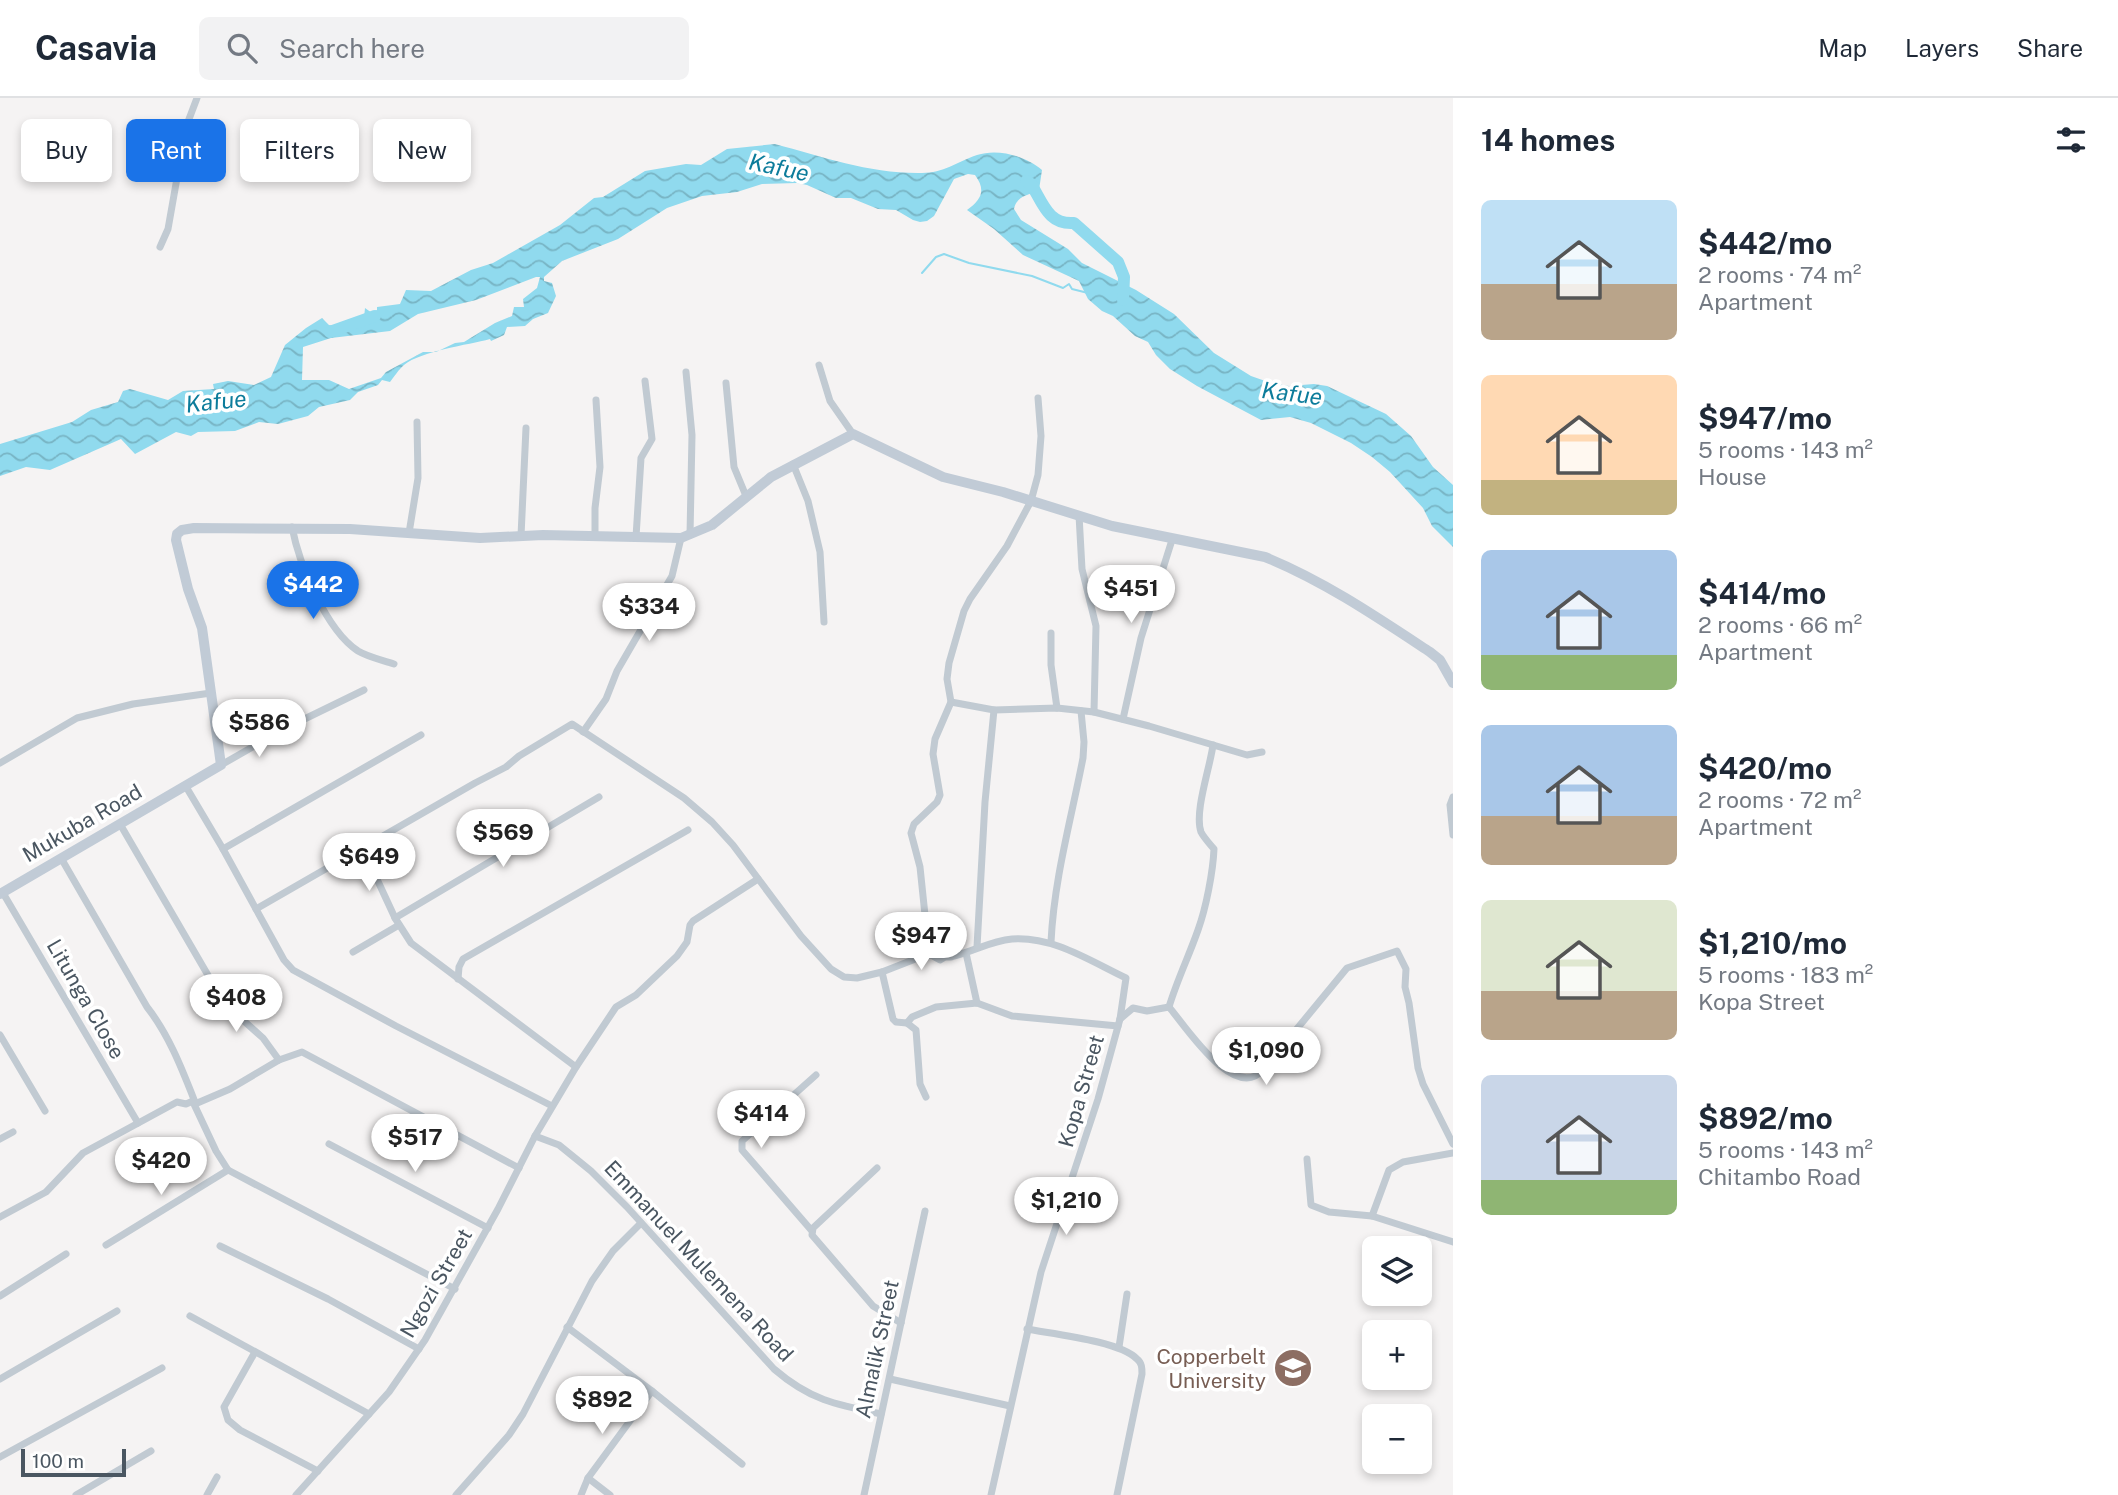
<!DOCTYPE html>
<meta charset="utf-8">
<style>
:root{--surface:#fff;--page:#f2f2f3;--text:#1f2937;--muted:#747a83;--line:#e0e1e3;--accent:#1a73e8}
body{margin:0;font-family:"Public Sans",sans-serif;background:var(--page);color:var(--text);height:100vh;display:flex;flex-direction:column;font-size:26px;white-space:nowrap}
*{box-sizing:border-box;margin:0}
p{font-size:23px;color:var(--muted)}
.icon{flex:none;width:38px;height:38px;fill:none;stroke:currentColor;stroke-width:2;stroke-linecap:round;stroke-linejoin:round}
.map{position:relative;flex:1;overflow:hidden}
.side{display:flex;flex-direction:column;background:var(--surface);width:665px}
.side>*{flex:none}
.hud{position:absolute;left:21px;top:21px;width:665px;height:63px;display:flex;gap:14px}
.buttons{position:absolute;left:1362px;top:1138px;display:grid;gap:14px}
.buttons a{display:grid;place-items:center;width:70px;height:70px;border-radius:10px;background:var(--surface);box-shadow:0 4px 10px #0003;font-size:35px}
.scale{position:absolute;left:21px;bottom:18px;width:105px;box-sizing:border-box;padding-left:7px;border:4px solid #4a5661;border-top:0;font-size:19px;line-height:24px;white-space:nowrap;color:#4a5661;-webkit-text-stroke:5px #fff;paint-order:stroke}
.price{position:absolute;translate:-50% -60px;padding:0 16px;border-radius:24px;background:#fff;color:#222;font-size:23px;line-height:46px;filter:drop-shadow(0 2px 4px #0008)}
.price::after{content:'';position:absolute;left:50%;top:42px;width:21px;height:16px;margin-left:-10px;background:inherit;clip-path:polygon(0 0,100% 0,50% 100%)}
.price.active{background:var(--accent);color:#fff}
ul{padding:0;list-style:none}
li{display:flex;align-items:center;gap:21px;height:175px;padding:0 28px}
li span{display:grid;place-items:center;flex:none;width:196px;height:140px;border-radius:10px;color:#555}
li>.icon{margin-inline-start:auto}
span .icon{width:84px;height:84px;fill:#fffc;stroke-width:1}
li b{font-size:30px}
h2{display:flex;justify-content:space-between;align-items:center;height:84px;padding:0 28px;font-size:30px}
.chip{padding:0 24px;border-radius:10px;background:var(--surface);box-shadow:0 4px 10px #0003;font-size:24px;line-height:63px}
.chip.active{background:var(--accent);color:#fff}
header{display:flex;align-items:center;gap:42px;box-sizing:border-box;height:98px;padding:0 35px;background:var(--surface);border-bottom:2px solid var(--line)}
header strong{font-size:33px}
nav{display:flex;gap:38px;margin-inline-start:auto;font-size:24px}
.search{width:490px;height:63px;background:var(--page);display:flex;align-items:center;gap:18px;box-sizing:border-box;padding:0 24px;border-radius:10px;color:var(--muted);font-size:26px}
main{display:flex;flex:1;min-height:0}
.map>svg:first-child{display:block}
.water{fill:url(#water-waves);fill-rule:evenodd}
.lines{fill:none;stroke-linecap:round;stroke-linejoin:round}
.stream{stroke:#90daee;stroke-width:2}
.river{stroke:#90daee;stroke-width:12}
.street{stroke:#c1cad2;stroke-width:7}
.secondary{stroke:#c1cbd6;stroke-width:10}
.labels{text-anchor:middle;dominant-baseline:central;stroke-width:7;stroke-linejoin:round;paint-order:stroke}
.street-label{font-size:21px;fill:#4a5661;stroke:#fff}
.education-label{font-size:21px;fill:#785e54;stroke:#fff;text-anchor:end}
.water-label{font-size:23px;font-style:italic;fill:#0c7c9b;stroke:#fff}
</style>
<header>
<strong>Casavia</strong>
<div class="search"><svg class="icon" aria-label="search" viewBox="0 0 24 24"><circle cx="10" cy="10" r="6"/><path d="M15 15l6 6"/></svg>Search here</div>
<nav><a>Map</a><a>Layers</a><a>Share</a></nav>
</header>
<main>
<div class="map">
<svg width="1453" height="1397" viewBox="0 0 1453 1397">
<defs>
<pattern id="water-waves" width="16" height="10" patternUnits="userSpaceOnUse" patternTransform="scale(1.75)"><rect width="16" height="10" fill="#90daee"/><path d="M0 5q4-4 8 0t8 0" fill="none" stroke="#78b4c4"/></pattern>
</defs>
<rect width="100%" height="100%" fill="#f5f3f3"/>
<path class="water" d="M775 46C823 59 871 76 922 75 943 75 957 64 977 57 998 50 1026 58 1042 72L1039 92C1028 98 1017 97 1014 111L1021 122 1068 151 1082 165 1136 192 1174 216 1214 255 1251 278 1271 285 1289 288 1314 286 1327 288 1386 316 1411 338 1433 369 1453 387V449L1432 428 1423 410 1390 374 1372 359 1351 345 1311 325 1290 319 1261 322 1197 288 1170 271 1156 257 1148 244 1135 238 1113 218 1102 213 1088 201 1079 183 1023 157 994 131 967 112C982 101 986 92 975 77L968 76 954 81 934 118 927 123 920 124 913 122 896 112 878 111 851 100H836L807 87 797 85 762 86 737 94 702 98 667 110 618 141 562 163 544 179V183L552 185 556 198 548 215 533 221 525 228 507 229 504 237 491 243 490 241C468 247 421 253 404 267 399 271 394 279 390 284L382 282 378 287 358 294 350 302 319 309 308 318 278 326 259 324 235 333 198 334 191 338 176 334 135 356 121 341 50 372 26 369 0 378V346L72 324 91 312 118 304 123 293 130 291 168 302 183 293 214 291 213 286 228 283 254 287 271 279 285 247 306 230 322 220 329 227 349 230 364 220 365 210 372 215 377 212V209L400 206 406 192 431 193 471 172 493 165 560 127 594 100 603 99 645 73 686 66 701 67 727 51ZM536 179H540L537 190 523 201 524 209H514L512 218 495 225 464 244 455 245 436 254H423L386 274 381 280 349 291 329 282H302L303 249 331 240 390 233 418 216 476 202Z"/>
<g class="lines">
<polyline class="stream" points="922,175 936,159 944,156 969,165 1032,178 1063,190 1069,186 1072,191 1088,195"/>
<g class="river">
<path d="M1026 83 1031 86C1043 105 1048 127 1074 125L1118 164 1124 179 1123 202"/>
<polyline points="330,234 375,218"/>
</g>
<g class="street">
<polyline points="160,149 168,131 186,29 197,0"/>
<polyline points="819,267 830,303 853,336"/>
<polyline points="686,274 692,337 690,437"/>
<polyline points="726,285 734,369 746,398"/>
<polyline points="793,366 808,403 820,454 824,524"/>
<polyline points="1079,417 1082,471 1096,528 1094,614"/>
<path d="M292 429C299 466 326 532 358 553 368 559 382 562 394 566"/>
<polyline points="409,435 418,380 417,324"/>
<polyline points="521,438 526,330"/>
<polyline points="595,438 595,410 600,369 596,302"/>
<polyline points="636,439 641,360 652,341 645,283"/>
<polyline points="1051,535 1051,567 1057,610"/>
<polyline points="951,604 994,612 1057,610 1094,614 1149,628 1247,657 1262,654"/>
<polyline points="1123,621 1141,540 1172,442"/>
<polyline points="583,634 606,601 617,573 672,478 681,440"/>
<polyline points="0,665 77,620 133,606 211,595"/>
<polyline points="221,667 284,631 364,592"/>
<polyline points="185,687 223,751 284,862 293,872 396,928 552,1008"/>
<polyline points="1453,699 1450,707 1453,737"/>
<polyline points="120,726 216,891 236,916 263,940 279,962"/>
<polyline points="223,751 421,637"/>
<polyline points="363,751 395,820 411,845 576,969"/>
<path d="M61 760 147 909C169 937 182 971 195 1004"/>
<polyline points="3,795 138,1025"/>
<polyline points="256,811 475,685 506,669 519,658 572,626 684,700 712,724 733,747 801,838 831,871 844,879 857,880 882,874 923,858 931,857 940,862 945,859 951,859"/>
<polyline points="395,820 599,699"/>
<path d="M1051 844C1054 781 1071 722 1083 660L1084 644 1081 613"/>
<polyline points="977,849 985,704 994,612"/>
<polyline points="353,854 399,827"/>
<polyline points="966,855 977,905"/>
<polyline points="882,874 893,921 896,924 907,925"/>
<polyline points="458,881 459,869 463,861 688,732"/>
<path d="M1169 909C1186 929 1234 1004 1263 972L1347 870 1397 853 1406 871 1405 889 1409 905 1418 970 1423 986 1453 1046"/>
<path d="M1169 909C1177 882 1189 858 1198 832 1206 810 1213 774 1214 751 1210 746 1204 740 1201 734 1194 714 1210 670 1213 647"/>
<polyline points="1120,921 1133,910 1147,913 1169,909"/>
<polyline points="0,937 45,1013"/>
<polyline points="926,999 920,986 916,932 907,925 912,919 936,909 977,905 1012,918 1118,928"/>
<polyline points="193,1004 216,1053 228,1072 455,1191"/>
<path d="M535 1038 559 1047 591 1073 627 1109 774 1271C810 1302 836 1307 881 1316"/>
<polyline points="0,1041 13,1034"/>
<polyline points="329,1046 488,1130"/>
<polyline points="1307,1061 1311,1107 1329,1114 1372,1118 1453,1144"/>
<polyline points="877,1070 813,1130 812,1137 873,1208 901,1225"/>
<polyline points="1372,1118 1389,1072 1403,1064 1453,1055"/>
<polyline points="0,1119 46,1094 83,1055 177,1004 186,1006 193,1003 195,1006 230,991 279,962 302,954 519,1070"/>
<polyline points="812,1133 742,1052 742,1043 816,977"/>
<polyline points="106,1147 228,1072"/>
<polyline points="220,1148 328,1201 419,1251"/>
<polyline points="0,1198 66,1156"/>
<polyline points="190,1218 369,1316"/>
<polyline points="567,1229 652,1293 742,1366"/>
<path d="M1027 1231C1053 1236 1120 1243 1137 1261 1142 1265 1142 1270 1142 1276L1117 1397"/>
<polyline points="1119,1249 1127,1196"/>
<polyline points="255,1254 224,1309 228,1322 240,1332 318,1373"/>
<polyline points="0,1281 117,1213"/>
<polyline points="890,1281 1010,1308"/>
<polyline points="0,1359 162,1270"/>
<polyline points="588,1380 610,1397"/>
<polyline points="76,1397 151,1353"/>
<polyline points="207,1397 217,1379"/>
<polyline points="296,1397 389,1294 425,1242 498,1111 535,1038 576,969 616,909 636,897 677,858 687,844 690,827 693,823 758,781"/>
<polyline points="456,1397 509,1337 523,1316 592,1183 613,1153 641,1125"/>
<polyline points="581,1397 588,1380 652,1293"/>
<polyline points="864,1397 925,1113"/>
<path d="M991 1397 1041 1174 1098 1001 1120 921 1126 880C1090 863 1053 838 1012 841 991 843 974 853 954 858L942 850 925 817 920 769 911 735 914 726 937 704 940 697 933 656 935 641 951 604 947 581 949 565 964 513 970 501 1007 448 1031 403 1038 377 1041 338 1038 300"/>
</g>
<path class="secondary" d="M0 796 221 667 202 530 188 491 176 442 177 436 182 432 194 430 350 431 480 440 543 437 681 440 712 427 771 379 853 336 943 379 1003 394 1112 428 1265 459C1324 483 1377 519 1430 554L1440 562 1453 585"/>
</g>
<defs>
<symbol id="university-disc" viewBox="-11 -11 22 22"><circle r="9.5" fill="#8d6e63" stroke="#fff"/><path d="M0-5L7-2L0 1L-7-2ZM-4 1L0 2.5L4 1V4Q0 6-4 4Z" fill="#fff"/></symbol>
</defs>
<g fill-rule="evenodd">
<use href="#university-disc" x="1271" y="1248" width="44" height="44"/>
</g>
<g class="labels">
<g class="street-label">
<text transform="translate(82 725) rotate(-30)">Mukuba Road</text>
<text transform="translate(86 901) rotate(60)">Litunga Close</text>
<text transform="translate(1081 993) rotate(-74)">Kopa Street</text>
<text transform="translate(699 1163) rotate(47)">Emmanuel Mulemena Road</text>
<text transform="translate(436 1185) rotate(-60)">Ngozi Street</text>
<text transform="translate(877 1251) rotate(-78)">Almalik Street</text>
</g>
<g class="education-label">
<text x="1266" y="1258">Copperbelt<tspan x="1266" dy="24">University</tspan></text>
</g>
<g class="water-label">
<text transform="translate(779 69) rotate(12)">Kafue</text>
<text transform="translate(1292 295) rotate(7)">Kafue</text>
<text transform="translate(216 303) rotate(-6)">Kafue</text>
</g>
</g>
</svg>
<div class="buttons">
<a><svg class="icon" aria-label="layers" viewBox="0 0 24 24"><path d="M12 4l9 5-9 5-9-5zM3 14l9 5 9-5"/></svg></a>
<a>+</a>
<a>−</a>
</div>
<div class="scale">100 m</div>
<b class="price active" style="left:313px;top:523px">$442</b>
<b class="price" style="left:1131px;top:527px">$451</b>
<b class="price" style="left:649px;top:545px">$334</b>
<b class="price" style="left:259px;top:661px">$586</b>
<b class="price" style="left:503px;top:771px">$569</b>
<b class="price" style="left:369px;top:795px">$649</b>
<b class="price" style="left:921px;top:874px">$947</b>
<b class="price" style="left:236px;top:936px">$408</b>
<b class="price" style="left:1266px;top:989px">$1,090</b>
<b class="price" style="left:761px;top:1052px">$414</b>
<b class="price" style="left:415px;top:1076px">$517</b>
<b class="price" style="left:161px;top:1099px">$420</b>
<b class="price" style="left:1066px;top:1139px">$1,210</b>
<b class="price" style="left:602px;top:1338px">$892</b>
<div class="hud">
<a class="chip">Buy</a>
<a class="chip active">Rent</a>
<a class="chip">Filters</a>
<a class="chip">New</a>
</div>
</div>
<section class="side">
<h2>14 homes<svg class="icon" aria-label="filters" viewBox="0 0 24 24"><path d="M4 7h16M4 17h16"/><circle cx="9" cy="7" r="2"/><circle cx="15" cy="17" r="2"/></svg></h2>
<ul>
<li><span style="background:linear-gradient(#bfe0f5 60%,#b9a48a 0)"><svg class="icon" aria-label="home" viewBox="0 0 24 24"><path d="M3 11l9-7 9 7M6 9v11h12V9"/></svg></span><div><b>$442/mo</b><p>2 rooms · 74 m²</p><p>Apartment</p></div></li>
<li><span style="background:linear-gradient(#ffd9b3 75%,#c2b280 0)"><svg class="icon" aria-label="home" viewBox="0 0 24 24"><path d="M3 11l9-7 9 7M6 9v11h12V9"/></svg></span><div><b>$947/mo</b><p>5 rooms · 143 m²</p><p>House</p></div></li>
<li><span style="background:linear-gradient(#a9c7e8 75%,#8fb573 0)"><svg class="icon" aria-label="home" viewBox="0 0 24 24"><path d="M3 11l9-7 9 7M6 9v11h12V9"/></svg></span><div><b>$414/mo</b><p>2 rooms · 66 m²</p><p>Apartment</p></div></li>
<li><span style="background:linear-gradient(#a9c7e8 65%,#b9a48a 0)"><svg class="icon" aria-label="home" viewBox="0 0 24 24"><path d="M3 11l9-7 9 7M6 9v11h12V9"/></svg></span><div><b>$420/mo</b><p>2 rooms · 72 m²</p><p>Apartment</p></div></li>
<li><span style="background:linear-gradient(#dfe7d0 65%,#b9a48a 0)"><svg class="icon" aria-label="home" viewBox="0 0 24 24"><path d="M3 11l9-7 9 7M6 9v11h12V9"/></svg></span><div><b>$1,210/mo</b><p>5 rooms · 183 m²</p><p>Kopa Street</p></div></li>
<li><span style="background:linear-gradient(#c9d6e8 75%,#8fb573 0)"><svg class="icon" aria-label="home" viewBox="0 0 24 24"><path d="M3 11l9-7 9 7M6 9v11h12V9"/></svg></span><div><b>$892/mo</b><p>5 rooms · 143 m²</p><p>Chitambo Road</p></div></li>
</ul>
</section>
</main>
